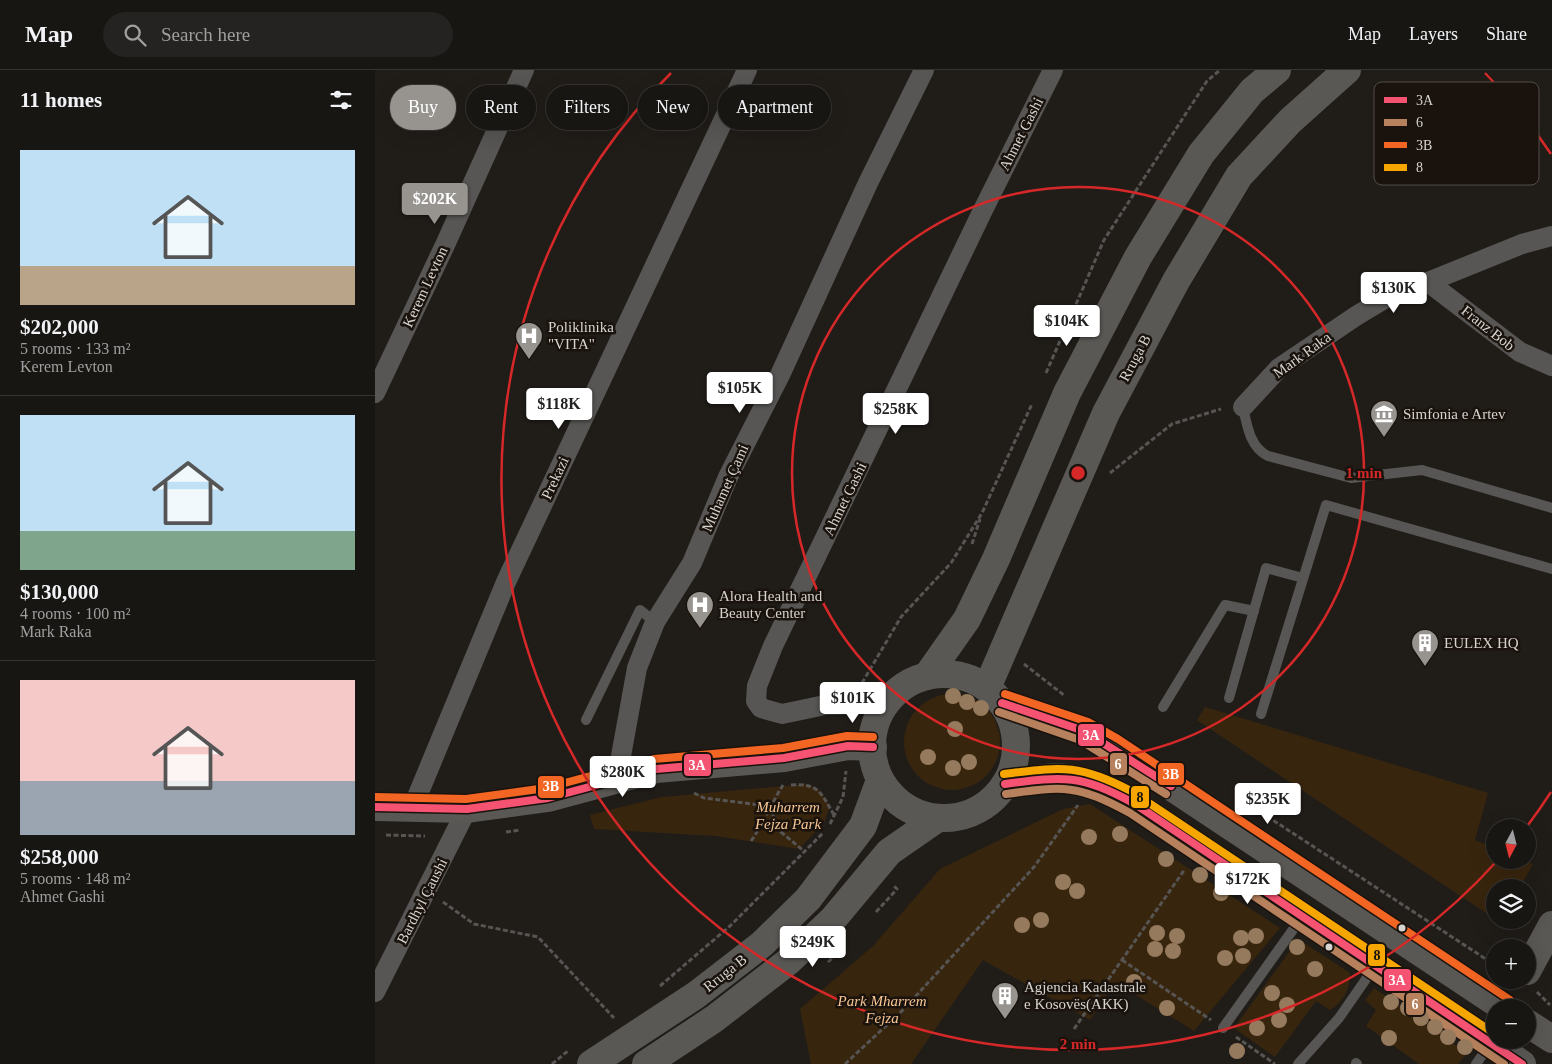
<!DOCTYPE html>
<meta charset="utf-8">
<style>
:root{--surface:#181613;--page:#252321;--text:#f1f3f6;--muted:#9f9fa0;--line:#363533;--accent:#97938f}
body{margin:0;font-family:Georgia,serif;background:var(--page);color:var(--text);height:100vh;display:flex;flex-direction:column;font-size:19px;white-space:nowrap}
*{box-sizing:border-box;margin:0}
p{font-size:16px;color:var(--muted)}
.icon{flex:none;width:28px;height:28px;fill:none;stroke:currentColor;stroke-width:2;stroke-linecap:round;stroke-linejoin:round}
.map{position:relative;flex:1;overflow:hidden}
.drawer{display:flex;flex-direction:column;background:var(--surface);width:375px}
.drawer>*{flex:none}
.top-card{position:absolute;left:15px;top:15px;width:475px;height:45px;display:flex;gap:10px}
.needle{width:32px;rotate:187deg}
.controls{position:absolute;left:1111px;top:749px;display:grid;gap:10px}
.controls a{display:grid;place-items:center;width:50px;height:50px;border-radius:50%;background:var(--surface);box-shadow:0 5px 20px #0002,0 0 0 1px var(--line);font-size:25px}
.price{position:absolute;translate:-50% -42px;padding:0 11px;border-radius:5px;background:#fff;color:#222;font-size:16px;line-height:32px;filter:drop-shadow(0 1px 2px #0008)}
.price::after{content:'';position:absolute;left:50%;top:30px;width:15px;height:11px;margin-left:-8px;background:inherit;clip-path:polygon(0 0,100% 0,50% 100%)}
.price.on{background:var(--accent);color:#fff}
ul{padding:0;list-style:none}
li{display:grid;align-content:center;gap:10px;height:265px;padding:0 20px}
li+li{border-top:1px solid var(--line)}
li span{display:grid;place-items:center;height:155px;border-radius:0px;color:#555}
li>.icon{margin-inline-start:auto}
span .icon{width:90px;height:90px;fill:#fffc;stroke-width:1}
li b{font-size:21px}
h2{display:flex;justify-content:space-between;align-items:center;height:60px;padding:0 20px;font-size:21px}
.tag{padding:0 18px;border-radius:22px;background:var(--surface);box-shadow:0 5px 20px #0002,0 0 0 1px var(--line);font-size:18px;line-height:45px}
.tag.on{background:var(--accent);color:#fff}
header{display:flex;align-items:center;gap:30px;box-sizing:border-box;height:70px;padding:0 25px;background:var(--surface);border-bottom:1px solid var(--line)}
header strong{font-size:24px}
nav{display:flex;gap:28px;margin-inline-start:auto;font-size:18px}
.search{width:350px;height:45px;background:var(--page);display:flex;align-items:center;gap:12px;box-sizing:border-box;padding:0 18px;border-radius:28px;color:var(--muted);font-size:19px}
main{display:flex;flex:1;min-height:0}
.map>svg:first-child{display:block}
.green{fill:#38250e}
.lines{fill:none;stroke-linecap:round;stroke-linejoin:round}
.path{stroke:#565553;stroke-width:3;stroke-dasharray:5 2.5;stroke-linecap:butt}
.lane{stroke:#575654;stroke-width:10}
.street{stroke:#575654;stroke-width:20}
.secondary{stroke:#5a5855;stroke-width:28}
.bus-1-casing{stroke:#1a130d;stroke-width:11}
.bus-2-casing{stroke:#1a130d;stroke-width:11}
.bus-3-casing{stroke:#1a130d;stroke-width:11}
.bus-4-casing{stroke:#1a130d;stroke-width:11}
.bus-1{stroke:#f65372;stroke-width:8}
.bus-2{stroke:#b6815c;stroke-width:8}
.bus-3{stroke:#f26522;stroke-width:8}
.bus-4{stroke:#f7a600;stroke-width:8}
.tree{fill:#967a5d}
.ring{fill:none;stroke:#d62828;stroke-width:2.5}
.bus-dot{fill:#d7d3cf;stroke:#1a130d;stroke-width:2}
.labels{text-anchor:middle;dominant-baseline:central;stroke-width:5;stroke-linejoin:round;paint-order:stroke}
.street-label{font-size:15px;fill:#d7d3cf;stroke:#1a130d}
.poi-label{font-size:15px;fill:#d7d3cf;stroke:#1a130d;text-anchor:start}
.park-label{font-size:15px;font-style:italic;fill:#f7c694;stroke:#1a130d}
.key{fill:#1a130d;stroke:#534d47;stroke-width:1}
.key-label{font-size:14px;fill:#d7d3cf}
.centre{fill:#d62828;stroke:#1a130d;stroke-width:2.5}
.ring-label{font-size:15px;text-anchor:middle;font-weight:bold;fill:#d62828;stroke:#1a130d;stroke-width:5;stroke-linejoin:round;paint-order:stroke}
.line-badge{stroke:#1a130d;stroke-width:2}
.badge-label{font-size:14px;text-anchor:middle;font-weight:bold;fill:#fff}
.pale-badge-label{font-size:14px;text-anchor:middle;font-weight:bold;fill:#111}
</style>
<header>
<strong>Map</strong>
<div class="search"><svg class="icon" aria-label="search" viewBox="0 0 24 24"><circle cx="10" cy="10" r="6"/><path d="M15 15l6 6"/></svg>Search here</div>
<nav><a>Map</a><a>Layers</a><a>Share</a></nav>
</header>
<main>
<section class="drawer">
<h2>11 homes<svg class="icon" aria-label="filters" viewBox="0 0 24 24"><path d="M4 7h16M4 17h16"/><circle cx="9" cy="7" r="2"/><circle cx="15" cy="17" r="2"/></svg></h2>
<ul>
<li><span style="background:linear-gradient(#bfe0f5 75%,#b9a48a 0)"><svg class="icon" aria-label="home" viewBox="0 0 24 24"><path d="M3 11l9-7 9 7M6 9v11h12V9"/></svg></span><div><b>$202,000</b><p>5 rooms · 133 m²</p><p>Kerem Levton</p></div></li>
<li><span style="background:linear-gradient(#bfe0f5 75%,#7fa58c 0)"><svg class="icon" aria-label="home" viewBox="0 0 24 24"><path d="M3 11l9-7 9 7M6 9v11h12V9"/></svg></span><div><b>$130,000</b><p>4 rooms · 100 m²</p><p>Mark Raka</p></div></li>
<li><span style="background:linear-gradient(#f6c9c9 65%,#9aa5b1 0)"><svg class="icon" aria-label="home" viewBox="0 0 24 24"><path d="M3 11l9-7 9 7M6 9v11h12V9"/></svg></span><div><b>$258,000</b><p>5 rooms · 148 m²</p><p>Ahmet Gashi</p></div></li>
</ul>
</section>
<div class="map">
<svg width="1177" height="994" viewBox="0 0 1177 994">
<rect width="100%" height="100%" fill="#201d19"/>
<g class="green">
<circle cx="577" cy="672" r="48"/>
<polygon points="830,637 1113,723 1100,770 1120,778 1120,790 1147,790 1158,794 1145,817 1120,818 1120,849 822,650"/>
<polygon points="432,714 445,720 455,736 449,753 424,779 341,766 219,759 215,745 287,727"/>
<polygon points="715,734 905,858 819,961 740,912 715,950 608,890 536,994 436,994 425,939 498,876 565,799 688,739"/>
<path d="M926 871 975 903C975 918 969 932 955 940L941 931 900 987 859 958 917 878Z"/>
<polygon points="999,918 1092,983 1083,994 1044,994 991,956 1001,940 990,930"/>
</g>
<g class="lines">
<g class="path">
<polyline points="671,303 729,170 832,11 845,0"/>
<polyline points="735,403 797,354 846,339"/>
<polyline points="597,474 605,449"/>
<polyline points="649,594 690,626"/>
<polyline points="487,613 526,547 576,493 607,443 657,334"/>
<path d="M416 715C444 713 446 723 459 745"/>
<polyline points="319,723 329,728 394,736 406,762 430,782"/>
<polyline points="867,730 1120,895"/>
<polyline points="455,754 468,727 471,701"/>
<polyline points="131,762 145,760"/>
<polyline points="11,765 50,766"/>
<path d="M376 771C389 753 396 734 408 715"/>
<polyline points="68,832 99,854 163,867 239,948"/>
<polyline points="501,842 522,819 518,815"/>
<polyline points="747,890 836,950"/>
<polyline points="453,892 463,883"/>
<polyline points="285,916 355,856 448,763"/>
<polyline points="1162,922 1175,935"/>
<polyline points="699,959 810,799"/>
<polyline points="861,967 900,994"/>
<polyline points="177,994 194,980"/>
<polyline points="470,994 529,939 659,797 703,735"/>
</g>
<g class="lane">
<path d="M868 337C872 356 875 377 893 386L976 408 1047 400 1177 438"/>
<polyline points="854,628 891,498 928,508"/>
<polyline points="788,637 850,535 879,541"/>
<polyline points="886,644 951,435 1177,499"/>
<polyline points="211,650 265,540 280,552"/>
<polyline points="848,958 927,847"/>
<polyline points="981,993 982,994"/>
<polyline points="923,994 964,948 1000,896"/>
<polyline points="1101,994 1115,974"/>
</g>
<g class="street">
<polyline points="1053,212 1145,282 1177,296"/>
<polyline points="0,323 70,175 149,0"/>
<polyline points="868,337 904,298 981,246 1021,222 1053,212 1147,174 1177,166"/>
<polyline points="511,633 450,635 407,644 386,638 381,631 382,616 398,576 608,140 678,0"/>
<polyline points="242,708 262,598 280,552 317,493 353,407 405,305 493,113 549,0"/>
<polyline points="37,739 131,512 372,0"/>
<polyline points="0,922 92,739"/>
</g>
<g class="secondary">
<circle cx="569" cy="676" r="72"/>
<polyline points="552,606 592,549 621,489 692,323 763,187 826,84 877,21 902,0"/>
<polyline points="612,618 731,343 801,211 864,106 915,51 972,0"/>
<polyline points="627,633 709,661 738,678 1129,938"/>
<path d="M630 714C649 712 673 705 692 708 717 711 738 722 760 734L1147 994"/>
<polyline points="0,737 92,739 173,728 281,699 409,688 473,676 498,677"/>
<polyline points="1152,901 1177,855"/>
<polyline points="1152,953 1177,969"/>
<polyline points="216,994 321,925 387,874 433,829 488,756 505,710"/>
<polyline points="271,994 339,949 414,891 459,848 514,782 563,748"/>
</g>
<defs>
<g id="bus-1">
<polyline points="627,633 709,661 796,716"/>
<path d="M630 714C690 706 705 704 760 734L1147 994"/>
<polyline points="0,737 92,739 173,728 281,699 409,688 473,676 498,677"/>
</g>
<g id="bus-2">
<polyline points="624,642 705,670 791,724"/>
<path d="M631 724C689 716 702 714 755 743L1129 994"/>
</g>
<g id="bus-3">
<polyline points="630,624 713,652 743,669 1135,930"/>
<polyline points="0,727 91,729 171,718 279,689 408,678 472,666 498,667"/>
</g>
<path id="bus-4" d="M629 704C686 697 703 693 756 721L1120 964"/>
</defs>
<use href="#bus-1" class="bus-1-casing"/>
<use href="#bus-2" class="bus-2-casing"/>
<use href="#bus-3" class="bus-3-casing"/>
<use href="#bus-4" class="bus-4-casing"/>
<use href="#bus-1" class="bus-1"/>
<use href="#bus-2" class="bus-2"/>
<use href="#bus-3" class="bus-3"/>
<use href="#bus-4" class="bus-4"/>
</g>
<g class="tree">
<circle cx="578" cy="626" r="8"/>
<circle cx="592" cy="632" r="8"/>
<circle cx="606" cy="638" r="8"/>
<circle cx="580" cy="659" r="8"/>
<circle cx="553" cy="687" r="8"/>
<circle cx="594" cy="692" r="8"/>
<circle cx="578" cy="698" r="8"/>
<circle cx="745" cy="764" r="8"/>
<circle cx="714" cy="767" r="8"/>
<circle cx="791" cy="789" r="8"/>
<circle cx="825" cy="805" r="8"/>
<circle cx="688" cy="812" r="8"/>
<circle cx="702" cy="821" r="8"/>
<circle cx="846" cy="823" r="8"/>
<circle cx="666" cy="850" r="8"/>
<circle cx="647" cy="855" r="8"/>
<circle cx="782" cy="863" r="8"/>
<circle cx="802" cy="866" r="8"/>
<circle cx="881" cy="866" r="8"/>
<circle cx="866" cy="868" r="8"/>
<circle cx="922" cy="877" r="8"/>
<circle cx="780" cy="879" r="8"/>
<circle cx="798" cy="881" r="8"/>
<circle cx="868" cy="886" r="8"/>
<circle cx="850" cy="888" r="8"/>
<circle cx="940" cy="899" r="8"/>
<circle cx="759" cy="912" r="8"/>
<circle cx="897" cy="923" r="8"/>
<circle cx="1016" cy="932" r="8"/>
<circle cx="912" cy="935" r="8"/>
<circle cx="792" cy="938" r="8"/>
<circle cx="1033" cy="938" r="8"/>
<circle cx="1046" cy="948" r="8"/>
<circle cx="904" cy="950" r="8"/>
<circle cx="1060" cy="957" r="8"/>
<circle cx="882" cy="958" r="8"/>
<circle cx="1073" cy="967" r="8"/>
<circle cx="1014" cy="968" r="8"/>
<circle cx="1090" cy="977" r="8"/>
<circle cx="862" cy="981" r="8"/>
</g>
<g class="ring">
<circle cx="703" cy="403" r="286"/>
<path d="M1176 722A571 571 0 0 1 1153 755M1121 792A571 571 0 1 1 296 3M1110 3A571 571 0 0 1 1176 84"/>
</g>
<defs>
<symbol id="hospital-pin" viewBox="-11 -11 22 30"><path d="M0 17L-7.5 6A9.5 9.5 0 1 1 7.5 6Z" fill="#97938f" stroke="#1a130d"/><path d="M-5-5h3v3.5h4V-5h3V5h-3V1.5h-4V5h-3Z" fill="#fff"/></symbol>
<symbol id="museum-pin" viewBox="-11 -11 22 30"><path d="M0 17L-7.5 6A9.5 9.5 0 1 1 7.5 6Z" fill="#97938f" stroke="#1a130d"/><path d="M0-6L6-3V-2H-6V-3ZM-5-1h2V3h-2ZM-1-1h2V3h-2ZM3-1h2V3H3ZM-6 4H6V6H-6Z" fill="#fff"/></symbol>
<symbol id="building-pin" viewBox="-11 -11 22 30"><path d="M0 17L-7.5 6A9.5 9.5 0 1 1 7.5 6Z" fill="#97938f" stroke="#1a130d"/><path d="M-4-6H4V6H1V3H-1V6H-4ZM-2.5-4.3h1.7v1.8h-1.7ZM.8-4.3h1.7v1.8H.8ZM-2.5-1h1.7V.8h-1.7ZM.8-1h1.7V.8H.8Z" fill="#fff"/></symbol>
</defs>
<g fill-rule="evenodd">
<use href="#hospital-pin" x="138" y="250" width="32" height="43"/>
<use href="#museum-pin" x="993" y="328" width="32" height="43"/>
<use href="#hospital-pin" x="309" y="519" width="32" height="43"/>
<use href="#building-pin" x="1034" y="557" width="32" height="43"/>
<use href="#building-pin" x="614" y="910" width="32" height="43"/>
</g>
<g class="bus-dot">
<circle cx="1027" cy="858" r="4.5"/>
<circle cx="954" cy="877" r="4.5"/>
</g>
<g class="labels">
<g class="street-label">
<text transform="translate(646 64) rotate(-63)">Ahmet Gashi</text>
<text transform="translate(50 217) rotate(-65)">Kerem Levton</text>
<text transform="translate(1113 258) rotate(38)">Franz Bob</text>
<text transform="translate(927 285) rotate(-36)">Mark Raka</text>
<text transform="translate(760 288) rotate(-62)">Rruga B</text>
<text transform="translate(180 408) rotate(-65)">Prekazi</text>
<text transform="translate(350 418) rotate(-66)">Muhamet Çami</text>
<text transform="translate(470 429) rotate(-64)">Ahmet Gashi</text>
<text transform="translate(47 831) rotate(-63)">Bardhyl Çaushi</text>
<text transform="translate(350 903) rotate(-38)">Rruga B</text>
</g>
<g class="poi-label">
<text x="173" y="257">Poliklinika<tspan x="173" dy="17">"VITA"</tspan></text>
<text x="1028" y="344">Simfonia e Artev</text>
<text x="344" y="526">Alora Health and<tspan x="344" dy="17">Beauty Center</tspan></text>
<text x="1069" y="573">EULEX HQ</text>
<text x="649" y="917">Agjencia Kadastrale<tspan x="649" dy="17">e Kosovës(AKK)</tspan></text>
</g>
<g class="park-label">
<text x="413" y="737">Muharrem<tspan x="413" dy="17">Fejza Park</tspan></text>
<text x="507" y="931">Park Mharrem<tspan x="507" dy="17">Fejza</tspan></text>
</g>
</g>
<rect x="999" y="12" width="165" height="103" rx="8" class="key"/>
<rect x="1009" y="27" width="23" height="6" fill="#f65372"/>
<rect x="1009" y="49" width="23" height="7" fill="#b6815c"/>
<rect x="1009" y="72" width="23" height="6" fill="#f26522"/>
<rect x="1009" y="94" width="23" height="7" fill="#f7a600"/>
<g class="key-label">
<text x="1041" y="35">3A</text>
<text x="1041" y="57">6</text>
<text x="1041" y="80">3B</text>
<text x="1041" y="102">8</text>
</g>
<circle cx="703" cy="403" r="8" class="centre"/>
<g class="ring-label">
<text x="989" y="408">1 min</text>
<text x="703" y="979">2 min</text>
</g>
<g class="line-badge">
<rect x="702" y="653" width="28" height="24" rx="5" fill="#f65372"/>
<rect x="734" y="682" width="19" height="24" rx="5" fill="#b6815c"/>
<rect x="308" y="683" width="29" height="24" rx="5" fill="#f65372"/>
<rect x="782" y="692" width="28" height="24" rx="5" fill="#f26522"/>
<rect x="162" y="705" width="28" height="24" rx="5" fill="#f26522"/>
<rect x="755" y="715" width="20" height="24" rx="5" fill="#f7a600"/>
<rect x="992" y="873" width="19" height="24" rx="5" fill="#f7a600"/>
<rect x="1008" y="898" width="29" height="24" rx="5" fill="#f65372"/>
<rect x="1030" y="922" width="20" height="24" rx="5" fill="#b6815c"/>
</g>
<g class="badge-label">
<text x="716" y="670">3A</text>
<text x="743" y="699">6</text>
<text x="322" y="700">3A</text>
<text x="796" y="709">3B</text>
<text x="176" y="721">3B</text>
<text x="1022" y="915">3A</text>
<text x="1040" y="939">6</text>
</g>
<g class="pale-badge-label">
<text x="765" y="732">8</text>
<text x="1002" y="890">8</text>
</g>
</svg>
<div class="controls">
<a><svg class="needle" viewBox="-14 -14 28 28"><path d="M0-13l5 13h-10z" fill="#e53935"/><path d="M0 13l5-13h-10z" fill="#9f9fa0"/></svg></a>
<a><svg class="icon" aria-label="layers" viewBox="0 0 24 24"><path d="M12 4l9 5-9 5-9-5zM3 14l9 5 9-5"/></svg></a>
<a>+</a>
<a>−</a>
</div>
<b class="price on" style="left:60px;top:155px">$202K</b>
<b class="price" style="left:1019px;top:244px">$130K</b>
<b class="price" style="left:692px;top:277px">$104K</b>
<b class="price" style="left:365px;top:344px">$105K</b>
<b class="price" style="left:184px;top:360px">$118K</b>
<b class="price" style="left:521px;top:365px">$258K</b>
<b class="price" style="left:478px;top:654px">$101K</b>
<b class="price" style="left:248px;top:728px">$280K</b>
<b class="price" style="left:893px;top:755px">$235K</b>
<b class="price" style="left:873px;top:835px">$172K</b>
<b class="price" style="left:438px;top:898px">$249K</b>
<div class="top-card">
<a class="tag on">Buy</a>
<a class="tag">Rent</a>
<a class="tag">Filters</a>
<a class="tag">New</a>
<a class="tag">Apartment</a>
</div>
</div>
</main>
